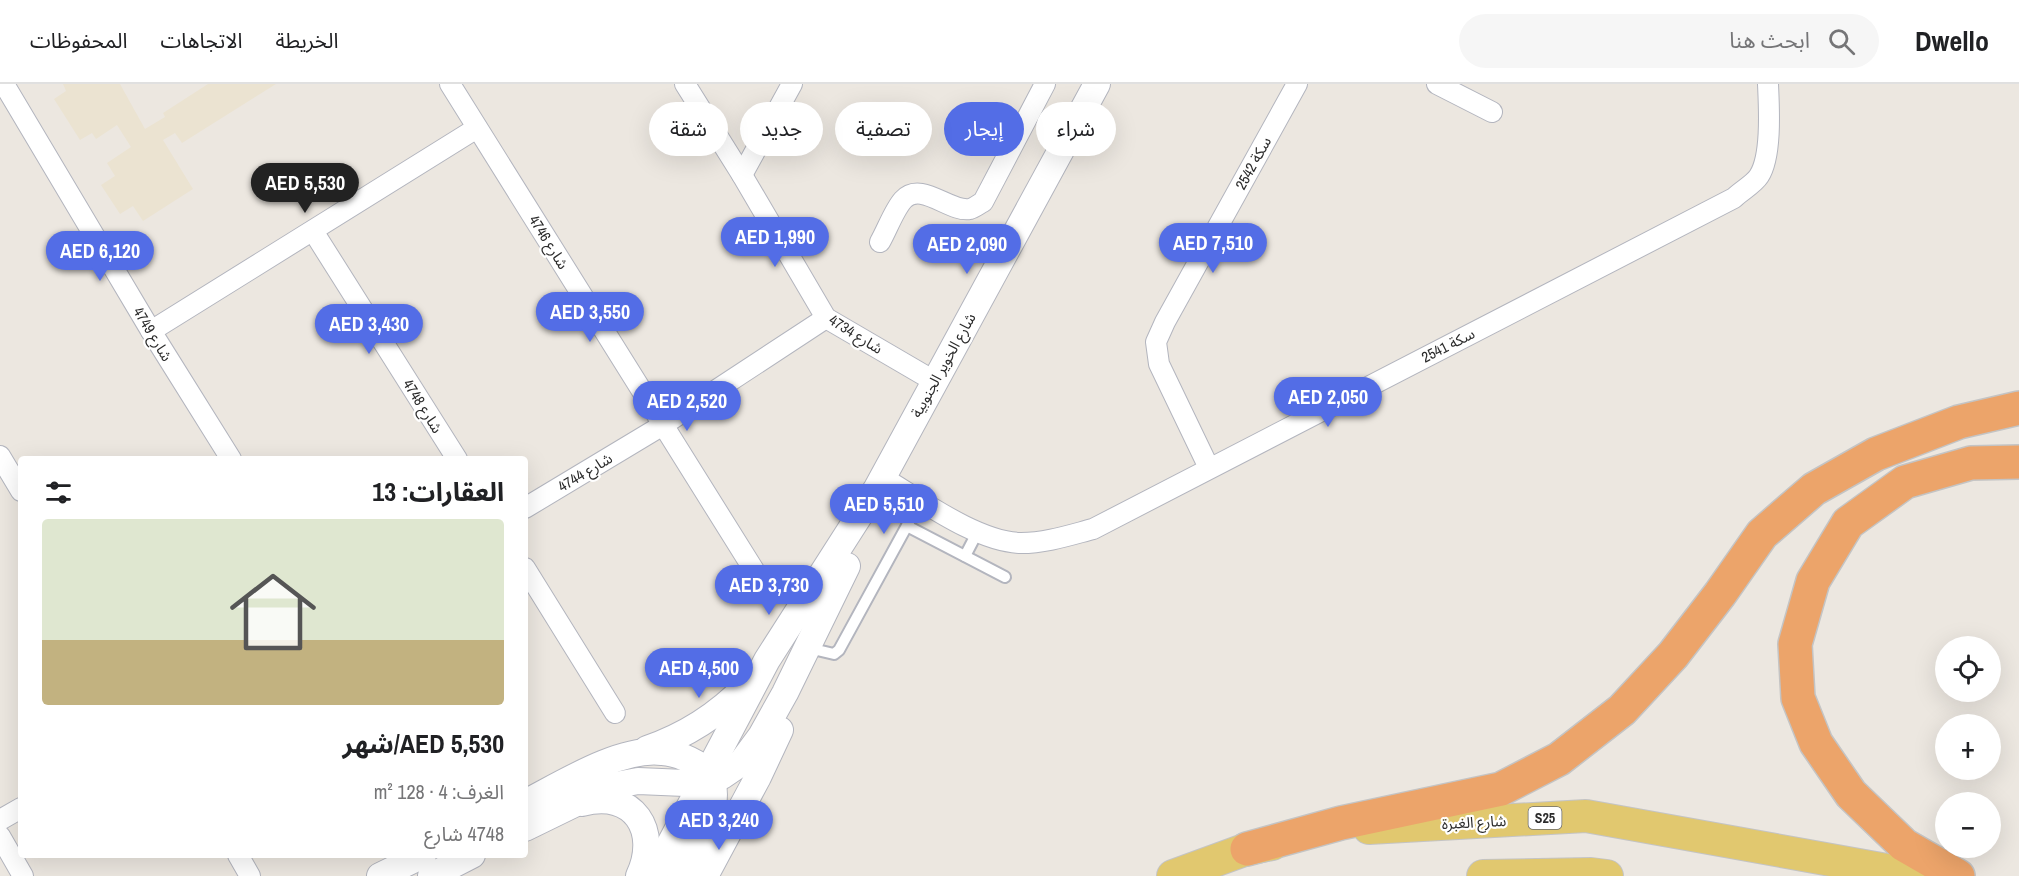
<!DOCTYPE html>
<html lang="ar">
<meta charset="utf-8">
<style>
:root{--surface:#fff;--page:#f6f6f6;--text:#202124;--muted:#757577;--line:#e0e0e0;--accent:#536de6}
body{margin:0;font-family:"Archivo Narrow","Noto Sans Arabic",sans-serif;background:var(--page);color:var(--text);direction:rtl;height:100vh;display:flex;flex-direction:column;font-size:22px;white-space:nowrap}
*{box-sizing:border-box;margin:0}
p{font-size:20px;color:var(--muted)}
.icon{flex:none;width:33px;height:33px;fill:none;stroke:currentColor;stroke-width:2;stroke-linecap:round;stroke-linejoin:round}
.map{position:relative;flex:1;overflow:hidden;direction:ltr}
.sheet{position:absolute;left:18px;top:372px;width:510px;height:402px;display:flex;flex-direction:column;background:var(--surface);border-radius:6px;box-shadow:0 6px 24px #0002;direction:rtl}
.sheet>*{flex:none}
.hud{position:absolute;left:546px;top:18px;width:570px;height:54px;direction:rtl;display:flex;gap:12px}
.controls{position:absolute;left:1935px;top:552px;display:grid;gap:12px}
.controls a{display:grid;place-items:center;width:66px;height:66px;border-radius:50%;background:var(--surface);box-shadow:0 6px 24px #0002;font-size:30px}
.price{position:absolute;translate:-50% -51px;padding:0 14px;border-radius:21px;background:var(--accent);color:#fff;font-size:20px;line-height:39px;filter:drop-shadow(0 2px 3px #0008)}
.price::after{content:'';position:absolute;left:50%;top:36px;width:18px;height:14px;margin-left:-9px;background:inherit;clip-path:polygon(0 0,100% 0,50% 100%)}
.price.current{background:#222;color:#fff}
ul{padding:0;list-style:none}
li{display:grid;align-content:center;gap:12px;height:318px;padding:0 24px}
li+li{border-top:2px solid var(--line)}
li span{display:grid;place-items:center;height:186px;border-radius:6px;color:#555}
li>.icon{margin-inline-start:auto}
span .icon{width:108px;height:108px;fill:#fffc;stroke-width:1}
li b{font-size:26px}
h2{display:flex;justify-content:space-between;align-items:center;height:72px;padding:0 24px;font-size:26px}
.tag{padding:0 21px;border-radius:27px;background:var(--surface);box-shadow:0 6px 24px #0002;font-size:21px;line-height:54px}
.tag.current{background:var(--accent);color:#fff}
header{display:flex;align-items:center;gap:36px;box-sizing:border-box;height:84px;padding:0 30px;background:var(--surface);border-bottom:2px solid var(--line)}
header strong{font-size:28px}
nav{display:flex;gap:33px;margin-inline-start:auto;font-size:21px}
.search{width:420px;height:54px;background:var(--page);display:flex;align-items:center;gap:15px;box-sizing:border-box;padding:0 21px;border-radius:33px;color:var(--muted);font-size:22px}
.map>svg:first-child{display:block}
.education{fill:#ebe3d1}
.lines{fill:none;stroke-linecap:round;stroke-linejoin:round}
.service-casing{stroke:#b3b5be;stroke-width:14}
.minor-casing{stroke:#b3b5be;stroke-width:22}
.tertiary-casing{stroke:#b3b5be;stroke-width:28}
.primary-casing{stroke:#c4c4c4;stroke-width:34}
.motorway-casing{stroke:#c4c4c4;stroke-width:36}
.service{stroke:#fff;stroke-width:10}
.minor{stroke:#fff;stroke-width:20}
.tertiary{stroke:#fff;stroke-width:26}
.primary{stroke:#e1c86f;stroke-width:32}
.motorway{stroke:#eca46a;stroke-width:33}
.labels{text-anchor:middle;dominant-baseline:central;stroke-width:4.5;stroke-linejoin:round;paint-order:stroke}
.shield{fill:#fff;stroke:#6b6b6b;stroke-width:1.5}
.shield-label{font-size:14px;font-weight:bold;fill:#2c2c2c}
.street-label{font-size:15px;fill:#2c2c2c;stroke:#fff}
</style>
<header>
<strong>Dwello</strong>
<div class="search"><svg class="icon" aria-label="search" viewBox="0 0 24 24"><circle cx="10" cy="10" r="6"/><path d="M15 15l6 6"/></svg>ابحث هنا</div>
<nav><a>الخريطة</a><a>الاتجاهات</a><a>المحفوظات</a></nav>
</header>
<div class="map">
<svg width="2019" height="792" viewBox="0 0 2019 792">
<rect width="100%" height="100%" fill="#ece7e0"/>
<polygon class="education" points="63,0 120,0 145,45 165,33 163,29 208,0 276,0 182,59 175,49 163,56 193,105 143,137 133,122 120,130 101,101 115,92 107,79 131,63 117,41 96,55 92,49 80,56 54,15 66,7"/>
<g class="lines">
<defs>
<g id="service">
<polyline points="907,442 1005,493"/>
<polyline points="965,472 977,449"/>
<polyline points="817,566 834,570 839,566 921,416"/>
</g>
<g id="minor">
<polyline points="4,0 151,247 231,375"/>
<polyline points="450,0 762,499"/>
<polyline points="685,0 742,91 826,234 934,297"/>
<polyline points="1437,0 1492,28"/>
<polyline points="742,91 792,0"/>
<polyline points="313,147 457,375"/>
<path d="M880 158C887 146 894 126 903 116 921 96 950 129 970 125 974 124 979 120 983 118L1045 0"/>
<polyline points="151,247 477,44"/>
<polyline points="0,372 21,407"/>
<polyline points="1209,384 1159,280 1156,258 1165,238 1297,0"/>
<path d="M882 393C921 416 977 458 1021 459 1046 459 1070 451 1093 445L1734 114C1741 107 1754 100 1759 92 1772 72 1769 23 1768 0"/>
<polyline points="525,424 663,341 826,234"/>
<polyline points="525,484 615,629"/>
<polyline points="0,736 21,724"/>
<polyline points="0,752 23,792"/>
<polyline points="238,771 250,792"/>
</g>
<g id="tertiary">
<path d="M647 665C685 652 718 631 746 602"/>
<path d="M525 719C562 700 620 663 662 668 679 669 694 677 708 687"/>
<path d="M582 719C634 705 660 747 639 792"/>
<polyline points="525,744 611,702 638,697 685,699 709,698 722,692 741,679 761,652 785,609 847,482"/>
<polyline points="380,792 423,771"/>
<polyline points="431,792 472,771"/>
<polyline points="653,792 767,576 877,404 1097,0"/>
<path d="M680 792C696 762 727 721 708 687"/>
<polyline points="705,792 758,693 780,646"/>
</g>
<g id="primary">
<polyline points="1369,744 1586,732 1920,792"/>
<polyline points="1173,792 1247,765 1272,760"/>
<polyline points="1483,792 1591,790 1607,792"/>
</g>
<g id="motorway">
<polyline points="1247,765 1341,739 1501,705 1559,675 1622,626 1673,571 1720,510 1762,450 1814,405 1876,370 1959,338 2019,324"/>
<polyline points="1958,792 1904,761 1851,710 1816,659 1798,614 1795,560 1813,497 1848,439 1905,398 1971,379 2019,378"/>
</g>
</defs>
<use href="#service" class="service-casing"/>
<use href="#minor" class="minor-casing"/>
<use href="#tertiary" class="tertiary-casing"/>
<use href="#primary" class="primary-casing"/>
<use href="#motorway" class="motorway-casing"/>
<use href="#service" class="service"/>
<use href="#minor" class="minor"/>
<use href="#tertiary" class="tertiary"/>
<use href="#primary" class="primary"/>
<use href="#motorway" class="motorway"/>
</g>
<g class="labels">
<rect class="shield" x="1528.5" y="723" width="33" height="22" rx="4.5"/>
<g class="shield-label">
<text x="1545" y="734">S25</text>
</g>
<g class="street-label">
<text transform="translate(1253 79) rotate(-61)">سكة 2542</text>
<text transform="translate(549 158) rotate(58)">4746 شارع</text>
<text transform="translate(153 250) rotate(59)">4749 شارع</text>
<text transform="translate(856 250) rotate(32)">4734 شارع</text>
<text transform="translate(1448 261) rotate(-27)">سكة 2541</text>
<text transform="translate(943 281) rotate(-61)">شارع الخوير الجنوبية</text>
<text transform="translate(423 322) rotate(58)">4748 شارع</text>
<text transform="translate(585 388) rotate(-31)">4744 شارع</text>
<text transform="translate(1474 738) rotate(-3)">شارع الغبرة</text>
</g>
</g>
</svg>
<div class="controls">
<a><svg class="icon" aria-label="locate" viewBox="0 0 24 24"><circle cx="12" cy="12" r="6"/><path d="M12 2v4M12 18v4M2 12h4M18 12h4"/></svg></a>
<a>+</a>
<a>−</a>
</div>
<b class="price current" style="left:305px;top:130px">AED 5,530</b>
<b class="price" style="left:775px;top:184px">AED 1,990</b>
<b class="price" style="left:1213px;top:190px">AED 7,510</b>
<b class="price" style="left:967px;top:191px">AED 2,090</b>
<b class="price" style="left:100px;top:198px">AED 6,120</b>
<b class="price" style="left:590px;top:259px">AED 3,550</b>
<b class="price" style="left:369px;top:271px">AED 3,430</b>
<b class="price" style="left:1328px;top:344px">AED 2,050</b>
<b class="price" style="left:687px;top:348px">AED 2,520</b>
<b class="price" style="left:884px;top:451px">AED 5,510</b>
<b class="price" style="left:769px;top:532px">AED 3,730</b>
<b class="price" style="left:699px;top:615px">AED 4,500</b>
<b class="price" style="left:719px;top:767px">AED 3,240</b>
<div class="hud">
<a class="tag">شراء</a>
<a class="tag current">إيجار</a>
<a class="tag">تصفية</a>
<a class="tag">جديد</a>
<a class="tag">شقة</a>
</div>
<section class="sheet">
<h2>العقارات: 13<svg class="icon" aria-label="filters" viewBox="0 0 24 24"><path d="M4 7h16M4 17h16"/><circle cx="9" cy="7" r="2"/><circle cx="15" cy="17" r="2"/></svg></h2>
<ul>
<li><span style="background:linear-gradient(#dfe7d0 65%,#c2b280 0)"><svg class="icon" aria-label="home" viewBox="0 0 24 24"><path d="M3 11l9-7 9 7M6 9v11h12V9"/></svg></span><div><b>AED 5,530/شهر</b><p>الغرف: 4 · 128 m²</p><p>4748 شارع</p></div></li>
</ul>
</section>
</div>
